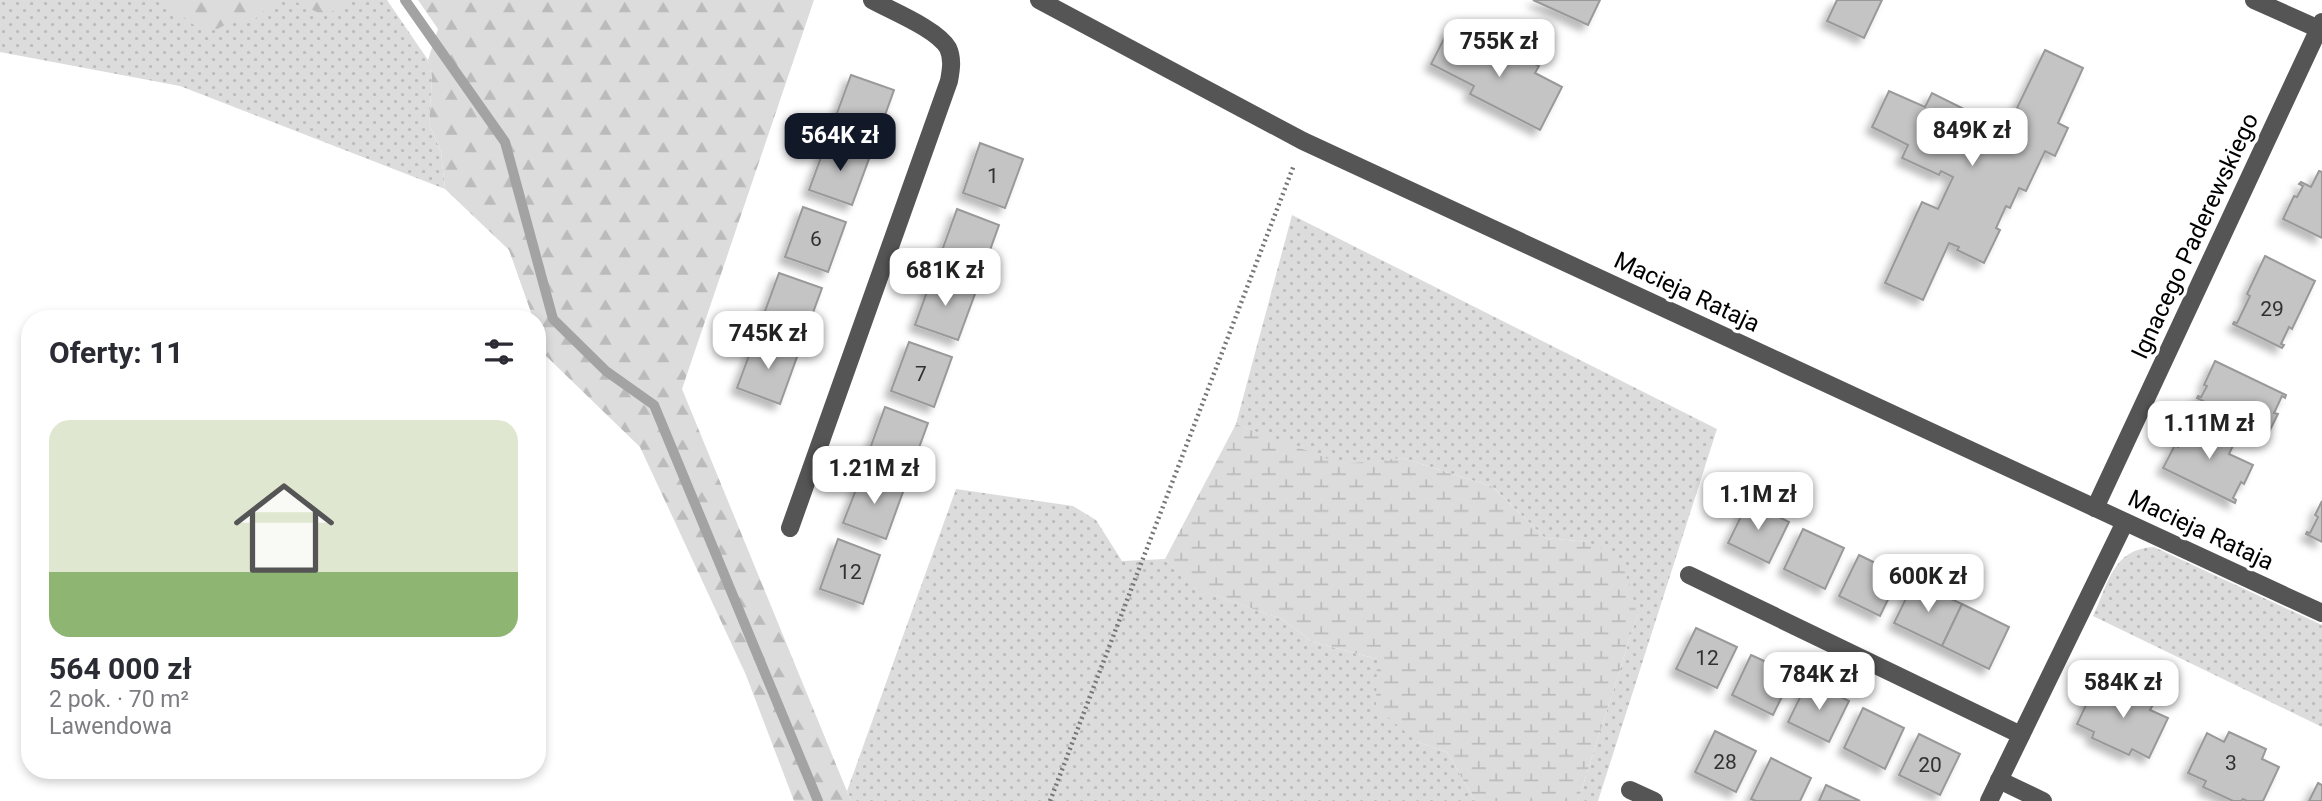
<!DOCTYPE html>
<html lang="pl">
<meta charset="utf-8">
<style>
:root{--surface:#fff;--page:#f7f7f7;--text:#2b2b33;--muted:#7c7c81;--line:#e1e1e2;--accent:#111827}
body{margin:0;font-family:Roboto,sans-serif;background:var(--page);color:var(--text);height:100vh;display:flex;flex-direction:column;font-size:26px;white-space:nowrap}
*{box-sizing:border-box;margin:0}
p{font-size:23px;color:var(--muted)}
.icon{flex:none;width:38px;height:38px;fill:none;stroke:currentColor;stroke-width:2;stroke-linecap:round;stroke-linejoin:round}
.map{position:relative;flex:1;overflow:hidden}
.drawer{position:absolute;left:21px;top:310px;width:525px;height:469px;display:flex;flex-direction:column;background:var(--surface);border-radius:28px;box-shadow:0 4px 10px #0003}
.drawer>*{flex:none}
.price{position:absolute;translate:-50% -60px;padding:0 16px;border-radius:14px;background:#fff;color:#222;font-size:23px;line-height:46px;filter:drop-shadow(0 2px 4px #0008)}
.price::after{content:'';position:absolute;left:50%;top:42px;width:21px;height:16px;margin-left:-10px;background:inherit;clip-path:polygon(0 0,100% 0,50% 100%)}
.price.current{background:var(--accent);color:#fff}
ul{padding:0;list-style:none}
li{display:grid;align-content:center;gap:14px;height:371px;padding:0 28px}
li+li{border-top:2px solid var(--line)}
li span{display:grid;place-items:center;height:217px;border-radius:21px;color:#555}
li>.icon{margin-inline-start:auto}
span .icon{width:126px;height:126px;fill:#fffc;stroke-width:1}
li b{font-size:30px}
h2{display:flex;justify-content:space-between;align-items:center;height:84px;padding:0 28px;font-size:30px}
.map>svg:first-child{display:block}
.grass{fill:url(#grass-dots)}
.forest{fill:url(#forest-firs)}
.wetland{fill:url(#wetland-marsh)}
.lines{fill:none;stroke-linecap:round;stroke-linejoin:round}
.stream{stroke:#a3a3a3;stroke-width:10}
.building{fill:#c4c4c4;stroke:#999;stroke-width:2;filter:url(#shadow)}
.path{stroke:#777;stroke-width:4.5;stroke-dasharray:2 3.5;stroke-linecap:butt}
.minor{stroke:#555;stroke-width:18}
.labels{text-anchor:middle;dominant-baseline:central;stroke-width:7;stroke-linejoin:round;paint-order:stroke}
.number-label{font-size:21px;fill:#313131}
.street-label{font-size:24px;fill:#000;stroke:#fff}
</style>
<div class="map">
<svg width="2322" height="801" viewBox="0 0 2322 801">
<defs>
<pattern id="grass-dots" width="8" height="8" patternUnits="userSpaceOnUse" patternTransform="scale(1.75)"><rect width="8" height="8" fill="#dcdcdc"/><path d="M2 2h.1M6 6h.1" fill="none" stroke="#bbb" stroke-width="1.8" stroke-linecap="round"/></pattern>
<pattern id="forest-firs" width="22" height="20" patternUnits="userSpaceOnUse" patternTransform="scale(1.75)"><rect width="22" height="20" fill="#dcdcdc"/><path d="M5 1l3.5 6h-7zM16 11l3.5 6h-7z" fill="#bbb"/></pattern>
<pattern id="wetland-marsh" width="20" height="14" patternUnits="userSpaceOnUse" patternTransform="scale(1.75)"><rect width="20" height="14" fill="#dcdcdc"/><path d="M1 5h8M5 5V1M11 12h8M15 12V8" fill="none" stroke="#bbb"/></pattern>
<filter id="shadow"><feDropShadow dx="-6" dy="6" stdDeviation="3.5" flood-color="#0004"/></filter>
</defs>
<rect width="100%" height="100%" fill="#fff"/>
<g class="grass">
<polygon points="0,0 387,0 428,60 432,77 429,123 441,152 445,189 180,86 0,52"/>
<polygon points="1292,215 1717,429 1598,801 1578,801 1637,616 1589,542 1545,538 1493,487 1403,458 1342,465 1236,424"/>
<polygon points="956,489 1073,506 1096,520 1122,561 1165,559 1194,588 1282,619 1313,642 1377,659 1417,742 1447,752 1475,801 851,801 847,791"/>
<path d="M2154 547 2322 625V727L2093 616C2109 583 2112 549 2154 547Z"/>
</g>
<g class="forest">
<polygon points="166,0 276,0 255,19 237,19 217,29 194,25 169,6"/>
<polygon points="292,0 348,0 344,7 323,15"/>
<polygon points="418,0 814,0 682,389 851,801 794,801 746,675 640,447 545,355 537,332 537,318 533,318 509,250 445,189 441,152 429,123 432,77 428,60 438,29"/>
</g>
<polygon class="wetland" points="1236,424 1342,464 1403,458 1493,487 1545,538 1589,542 1620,560 1631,588 1637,616 1578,801 1475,801 1447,752 1417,742 1376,707 1377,659 1313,642 1282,619 1193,588 1165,559"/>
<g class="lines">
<polyline class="stream" points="405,0 505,142 553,319 606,371 654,405 818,801"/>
</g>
<g class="building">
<polygon points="1533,0 1600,0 1588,25"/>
<polygon points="1837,0 1882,0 1864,38 1827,21"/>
<polygon points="1449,29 1509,60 1513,53 1539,66 1535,73 1562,87 1540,130 1470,94 1474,86 1431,64"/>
<polygon points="2045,50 2083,68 2058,123 2068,128 2055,156 2045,151 2026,191 2019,188 2010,208 2006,206 1996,228 2000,230 1984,263 1957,250 1959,247 1949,243 1923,300 1885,283 1922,202 1938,209 1953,177 1941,171 1939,175 1902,158 1908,145 1872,127 1889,91 1925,107 1932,93 1968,111 1963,123 2002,141 2008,129 2012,131 2021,111 2017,108"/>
<polygon points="851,75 894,90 876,140 833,124"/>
<polygon points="827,141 870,156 852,205 809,190"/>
<polygon points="980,143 1023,159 1005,208 963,193"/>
<polygon points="2319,171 2322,172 2322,238 2283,219 2294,196 2297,197 2303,186 2299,184 2301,182 2311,187"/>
<polygon points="803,207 846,222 828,272 785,257"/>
<polygon points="957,209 999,225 981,275 939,259"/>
<polygon points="2265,256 2315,281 2292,329 2289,327 2281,344 2284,345 2282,348 2233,324 2234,322 2237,323 2250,296 2247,294"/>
<polygon points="779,273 822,288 804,337 761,322"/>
<polygon points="933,275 976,291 958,340 915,325"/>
<polygon points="755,339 798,354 780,404 737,388"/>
<polygon points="909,342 952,357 934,407 891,391"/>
<polygon points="2215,361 2286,395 2285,398 2282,396 2274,413 2278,414 2269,432 2245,420 2237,437 2200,420 2207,403 2197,398 2198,396 2201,397 2207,386 2204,385"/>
<polygon points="885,407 928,423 910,472 867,457"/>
<polygon points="2200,420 2237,437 2229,454 2253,465 2244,484 2241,482 2233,498 2236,500 2235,503 2163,468 2175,445 2178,447 2183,435 2180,434 2181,431 2192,436"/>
<polygon points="862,474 904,489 886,539 843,523"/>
<polygon points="2322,501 2322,542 2306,534 2307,532 2310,533 2318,517 2315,515"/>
<polygon points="1748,502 1789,522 1769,563 1728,543"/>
<polygon points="1803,529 1844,548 1825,589 1784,569"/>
<polygon points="838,539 880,555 863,604 820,589"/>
<polygon points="1859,555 1900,575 1880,616 1839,596"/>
<polygon points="1914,582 1962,604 1942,646 1894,623"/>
<polygon points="1962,604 2009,627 1989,669 1942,646"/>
<polygon points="1696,628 1737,647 1717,688 1676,669"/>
<polygon points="1751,655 1793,674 1773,715 1732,695"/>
<polygon points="1808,681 1849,701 1829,742 1788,722"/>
<polygon points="2118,683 2155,701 2150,710 2168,718 2149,758 2132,749 2129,755 2092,738 2094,732 2077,724 2096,684 2113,692"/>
<polygon points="1863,708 1904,728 1885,769 1844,748"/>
<polygon points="1715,731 1756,751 1736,792 1695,772"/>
<polygon points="2229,732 2266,749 2262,759 2279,767 2263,801 2247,801 2243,799 2241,801 2233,801 2203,787 2206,781 2188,773 2207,733 2224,742"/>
<polygon points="1919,734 1960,754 1940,795 1899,775"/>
<polygon points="1771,758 1811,778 1800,801 1756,801 1751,799"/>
<polygon points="2318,783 2322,785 2322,801 2309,801"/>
<polygon points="1826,785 1860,801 1819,801"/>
</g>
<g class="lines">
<polyline class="path" points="1050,801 1294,165"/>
<g class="minor">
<polyline points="1039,0 1303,141 2322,613"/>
<polyline points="2254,0 2319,29"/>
<polyline points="2095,508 2322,22"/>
<path d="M790 528 949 81C951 70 953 59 948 48 937 29 892 11 872 0"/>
<polyline points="1689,575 2021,735"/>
<polyline points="1999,780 2043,801"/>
<polyline points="1630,790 1654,801"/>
<polyline points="1989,801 2125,522"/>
</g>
</g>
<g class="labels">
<g class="number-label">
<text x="993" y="176">1</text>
<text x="816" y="239">6</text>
<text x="2272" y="309">29</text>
<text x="921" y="374">7</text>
<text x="850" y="572">12</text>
<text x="1707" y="658">12</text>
<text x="1725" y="762">28</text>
<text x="2231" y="763">3</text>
<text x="1930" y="765">20</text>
</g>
<g class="street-label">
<text transform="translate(2195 236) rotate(-65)">Ignacego Paderewskiego</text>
<text transform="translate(1687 292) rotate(25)">Macieja Rataja</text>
<text transform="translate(2201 530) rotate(25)">Macieja Rataja</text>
</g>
</g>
</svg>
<b class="price" style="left:1499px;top:79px">755K zł</b>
<b class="price" style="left:1972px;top:168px">849K zł</b>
<b class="price current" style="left:840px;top:173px">564K zł</b>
<b class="price" style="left:945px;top:308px">681K zł</b>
<b class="price" style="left:768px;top:371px">745K zł</b>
<b class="price" style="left:2209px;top:461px">1.11M zł</b>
<b class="price" style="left:874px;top:506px">1.21M zł</b>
<b class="price" style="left:1758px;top:532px">1.1M zł</b>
<b class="price" style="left:1928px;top:614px">600K zł</b>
<b class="price" style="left:1819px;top:712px">784K zł</b>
<b class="price" style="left:2123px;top:720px">584K zł</b>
<section class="drawer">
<h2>Oferty: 11<svg class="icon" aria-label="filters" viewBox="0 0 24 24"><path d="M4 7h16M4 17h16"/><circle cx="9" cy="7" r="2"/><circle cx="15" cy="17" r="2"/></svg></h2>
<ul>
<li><span style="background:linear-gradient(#dfe7d0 70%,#8fb573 0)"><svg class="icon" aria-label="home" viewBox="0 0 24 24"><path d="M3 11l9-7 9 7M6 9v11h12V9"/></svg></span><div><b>564 000 zł</b><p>2 pok. · 70 m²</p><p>Lawendowa</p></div></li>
</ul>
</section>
</div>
